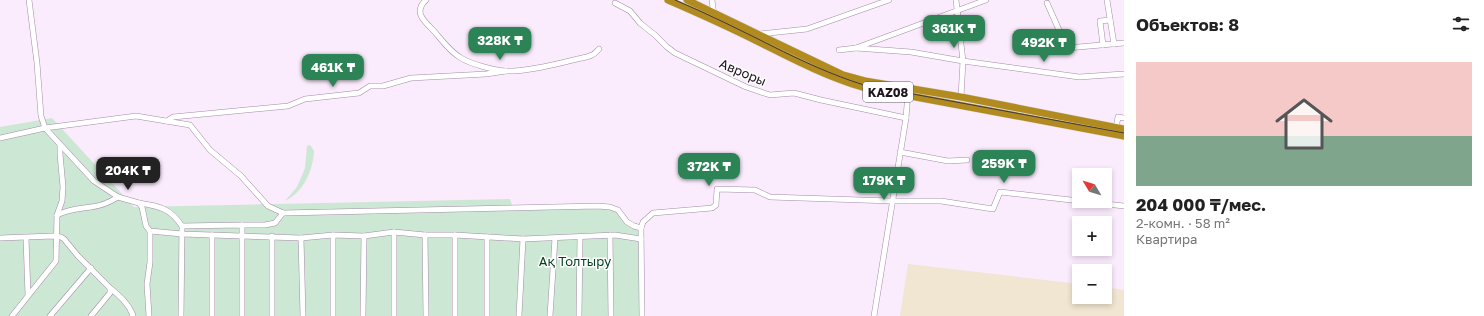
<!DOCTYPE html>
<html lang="ru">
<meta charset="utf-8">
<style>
:root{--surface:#fff;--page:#f2f2f2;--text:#222;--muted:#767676;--line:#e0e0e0;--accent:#2c8356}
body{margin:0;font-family:"Golos Text",sans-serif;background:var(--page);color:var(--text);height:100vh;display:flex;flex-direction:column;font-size:15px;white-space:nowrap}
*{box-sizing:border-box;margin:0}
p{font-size:13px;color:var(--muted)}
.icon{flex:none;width:22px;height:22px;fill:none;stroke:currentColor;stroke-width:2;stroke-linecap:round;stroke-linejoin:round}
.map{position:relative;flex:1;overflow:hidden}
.side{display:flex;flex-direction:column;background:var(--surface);width:360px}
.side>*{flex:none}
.needle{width:26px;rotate:308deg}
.tools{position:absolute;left:1072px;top:168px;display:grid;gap:8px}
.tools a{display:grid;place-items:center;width:40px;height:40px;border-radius:0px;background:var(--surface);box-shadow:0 2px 6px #0003;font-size:20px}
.price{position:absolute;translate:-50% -34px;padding:0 9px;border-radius:8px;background:var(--accent);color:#fff;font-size:13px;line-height:26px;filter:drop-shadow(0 1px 2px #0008)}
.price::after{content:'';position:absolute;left:50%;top:24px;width:12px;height:9px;margin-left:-6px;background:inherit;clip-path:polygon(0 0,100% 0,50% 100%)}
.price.selected{background:#222;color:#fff}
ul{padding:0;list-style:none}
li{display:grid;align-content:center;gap:8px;height:212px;padding:0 12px}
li+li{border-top:1px solid var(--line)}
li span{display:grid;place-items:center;height:124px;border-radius:0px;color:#555}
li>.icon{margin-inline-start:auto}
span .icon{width:72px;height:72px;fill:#fffc;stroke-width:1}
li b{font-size:17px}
h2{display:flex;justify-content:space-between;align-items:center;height:48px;padding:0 12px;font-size:17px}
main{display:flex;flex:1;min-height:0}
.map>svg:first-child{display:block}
.industrial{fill:#f1e6d1}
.green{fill:#cce7d3}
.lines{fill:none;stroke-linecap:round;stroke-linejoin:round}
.minor-casing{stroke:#a38ca8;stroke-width:6}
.highway-casing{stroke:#dbdadb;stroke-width:8}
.minor{stroke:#fff;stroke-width:5}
.highway{stroke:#b18b1f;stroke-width:7}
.tram{stroke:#413742;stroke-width:1}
.labels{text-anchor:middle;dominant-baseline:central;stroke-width:3;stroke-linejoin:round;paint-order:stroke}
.shield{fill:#fefefe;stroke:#625c63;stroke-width:1}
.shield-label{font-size:12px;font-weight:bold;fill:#1f1620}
.street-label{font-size:13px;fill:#1f1620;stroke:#fefefe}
.park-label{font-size:13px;fill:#073e20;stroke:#fefefe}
</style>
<main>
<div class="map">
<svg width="1124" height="316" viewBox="0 0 1124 316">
<rect width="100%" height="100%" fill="#faebfd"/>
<polygon class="industrial" points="908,264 1079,284 1079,297 1105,297 1105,287 1124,290 1124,316 900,316"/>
<g class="green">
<polygon points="52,118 134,207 510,199 513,208 598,206 618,210 627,222 641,228 642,316 0,316 0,127"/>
<path d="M310 145 314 151C313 170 304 192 285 201L297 187 303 173 305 168 307 146Z"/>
</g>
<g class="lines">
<defs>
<g id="minor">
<polyline points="29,0 37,63 41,116 45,128 94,181 118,197 139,203 142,207 146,226 150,231 182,234 301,238 333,235 364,236 394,232 425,235 455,235 523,239 615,235 641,239"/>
<path d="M426 0C413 12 424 21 433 30 442 40 449 51 461 58 471 64 493 70 505 71 526 72 557 64 577 59 582 58 588 57 592 55 595 54 597 51 599 49"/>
<polyline points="712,0 714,16"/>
<polyline points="956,0 963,61 961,97"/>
<polyline points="1107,0 1114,44"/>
<polyline points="615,3 630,11 640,23 655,35 667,47 675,53 746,87 770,95 794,93 821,100 906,118"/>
<polyline points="1047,3 1067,48 1124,43"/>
<polyline points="760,34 807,29 889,0"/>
<polyline points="1103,45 1100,21 1110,20"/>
<polyline points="856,48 911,52 963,61 1079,77 1124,74"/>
<polyline points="839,50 856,48 986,0"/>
<polyline points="167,121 173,117 288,106 305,99 359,93 370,86 383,86 411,78 486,74 506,71"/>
<polyline points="1116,128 1118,117 1124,118"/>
<polyline points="0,138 45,128 136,116 190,125 210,150 241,176 268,206 283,213 598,206 610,207 618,210 627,222 634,226 641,228"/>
<polyline points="900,152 948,161 967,160"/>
<path d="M139 203C159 206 170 208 182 226L181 316"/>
<path d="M57 215C69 209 78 209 91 207 101 206 110 202 118 197"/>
<polyline points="242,225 265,225 275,223 283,213"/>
<polyline points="182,226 242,225 242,316"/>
<polyline points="394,232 394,316"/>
<polyline points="425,235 426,316"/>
<polyline points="455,235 455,316"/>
<polyline points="610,235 611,316"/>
<polyline points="0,238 53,236 61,237 64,239 78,256 110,288 110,293 91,316"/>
<polyline points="26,238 28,295"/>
<polyline points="301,238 303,316"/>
<path d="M110 288C120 296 128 303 133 315L132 316"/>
<polyline points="12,316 56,261 57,215 62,201 63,187 60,154 60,145"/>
<polyline points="50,316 91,268"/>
<polyline points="149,316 147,284 150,262 150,231"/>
<polyline points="212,316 212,235"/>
<polyline points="272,316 272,236"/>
<polyline points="333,316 333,235"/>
<polyline points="363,316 364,236"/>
<polyline points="487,316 487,237"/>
<polyline points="519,316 523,239"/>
<polyline points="550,316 555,238"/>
<polyline points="579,316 580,237"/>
<polyline points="642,316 641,228 643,222 653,213 712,208 716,205 717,189 755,190 770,197 892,201 941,201 993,209 1000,192 1124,206"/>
<polyline points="874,316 906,118 908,92"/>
</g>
<g id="highway">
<path d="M668 0C698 13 727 26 757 41 791 58 825 76 862 87L1124 136"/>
<polyline points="687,0 843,75 865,81 961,97 1124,129"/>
</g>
</defs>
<use href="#minor" class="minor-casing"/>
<use href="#highway" class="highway-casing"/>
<use href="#minor" class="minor"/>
<use href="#highway" class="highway"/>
<path class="tram" d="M675 0C708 14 740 30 772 46 802 61 832 75 864 85L1124 133"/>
</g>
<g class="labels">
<rect class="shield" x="863" y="82" width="50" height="20" rx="3"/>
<g class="shield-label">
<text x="888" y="92">KAZ08</text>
</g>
<g class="street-label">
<text transform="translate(743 72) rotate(23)">Авроры</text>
</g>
<g class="park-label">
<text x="575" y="261">Ақ Толтыру</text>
</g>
</g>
</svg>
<div class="tools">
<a><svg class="needle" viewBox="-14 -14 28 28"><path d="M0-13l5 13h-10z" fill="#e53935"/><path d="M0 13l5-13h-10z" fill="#767676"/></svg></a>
<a>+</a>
<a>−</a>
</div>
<b class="price" style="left:954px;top:49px">361K ₸</b>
<b class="price" style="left:500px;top:61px">328K ₸</b>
<b class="price" style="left:1044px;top:63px">492K ₸</b>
<b class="price" style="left:333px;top:88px">461K ₸</b>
<b class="price" style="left:1004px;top:184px">259K ₸</b>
<b class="price" style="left:709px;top:187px">372K ₸</b>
<b class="price selected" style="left:128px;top:191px">204K ₸</b>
<b class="price" style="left:884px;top:201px">179K ₸</b>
</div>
<section class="side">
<h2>Объектов: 8<svg class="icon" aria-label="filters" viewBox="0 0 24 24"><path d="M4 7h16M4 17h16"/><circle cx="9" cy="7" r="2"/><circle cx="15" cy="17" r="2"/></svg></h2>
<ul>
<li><span style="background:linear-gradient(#f6c9c9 60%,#7fa58c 0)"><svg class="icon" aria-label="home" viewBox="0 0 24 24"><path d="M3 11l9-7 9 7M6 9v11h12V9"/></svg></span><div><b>204 000 ₸/мес.</b><p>2-комн. · 58 m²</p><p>Квартира</p></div></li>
</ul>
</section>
</main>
